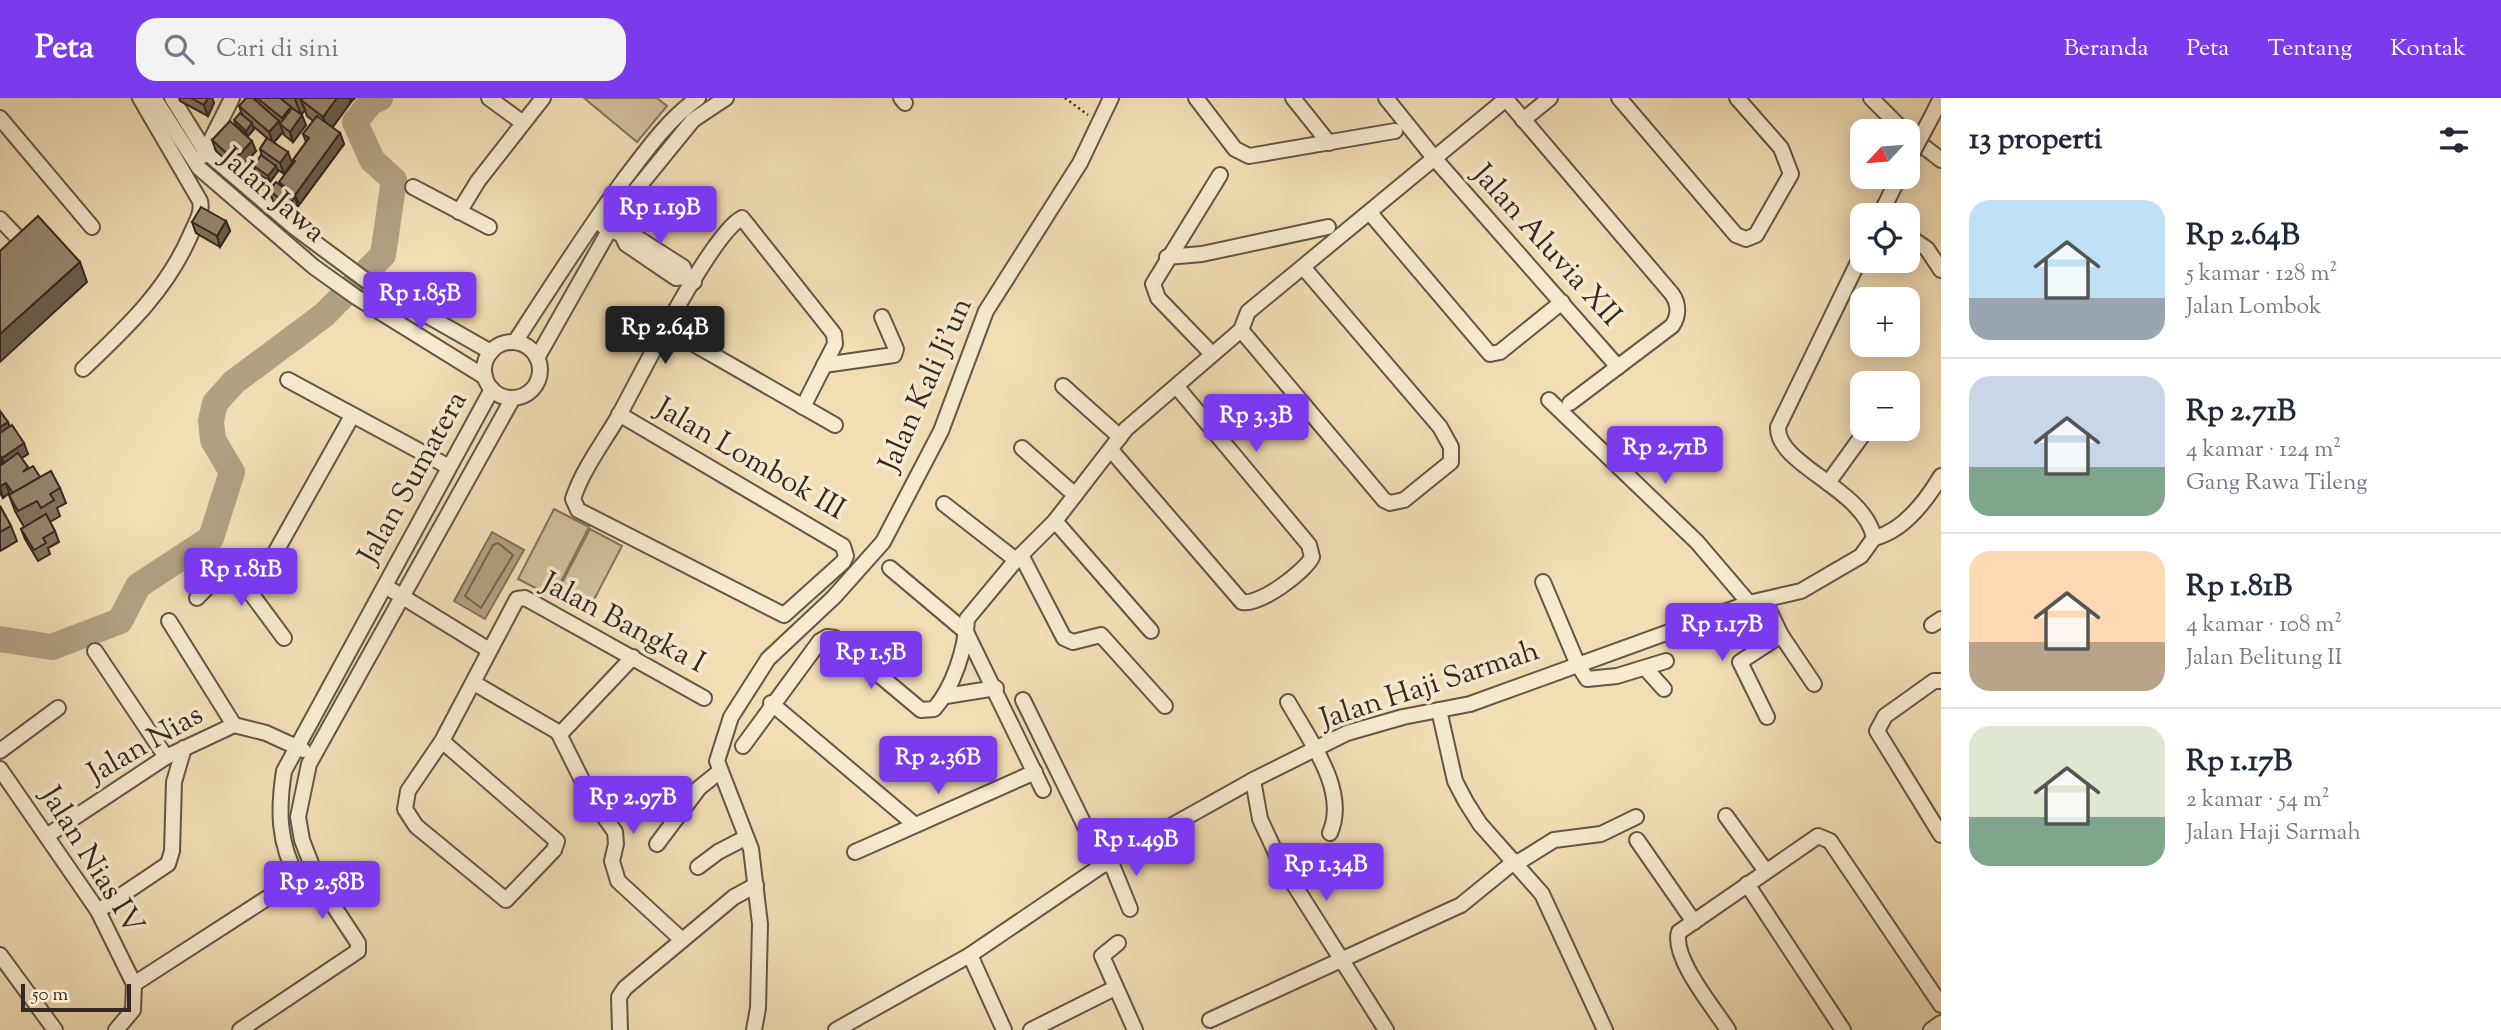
<!DOCTYPE html>
<html lang="id">
<meta charset="utf-8">
<style>
:root{--surface:#fff;--page:#f2f2f3;--text:#1f2937;--muted:#747a83;--line:#e0e1e3;--accent:#7c3aed}
body{margin:0;font-family:"Sorts Mill Goudy",serif;background:var(--page);color:var(--text);height:100vh;display:flex;flex-direction:column;font-size:26px;white-space:nowrap}
*{box-sizing:border-box;margin:0}
p{font-size:23px;color:var(--muted)}
.icon{flex:none;width:38px;height:38px;fill:none;stroke:currentColor;stroke-width:2;stroke-linecap:round;stroke-linejoin:round}
.map{position:relative;flex:1;overflow:hidden}
.side{display:flex;flex-direction:column;background:var(--surface);width:560px}
.side>*{flex:none}
.needle{width:46px;rotate:244deg}
.tools{position:absolute;left:1850px;top:21px;display:grid;gap:14px}
.tools a{display:grid;place-items:center;width:70px;height:70px;border-radius:14px;background:var(--surface);box-shadow:0 4px 18px #0003;font-size:35px}
.scale{position:absolute;left:21px;bottom:18px;width:110px;box-sizing:border-box;padding-left:7px;border:4px solid #352722;border-top:0;font-size:19px;line-height:24px;white-space:nowrap;color:#352722;-webkit-text-stroke:5px #f7eacf;paint-order:stroke}
.price{position:absolute;translate:-50% -60px;padding:0 16px;border-radius:7px;background:var(--accent);color:#fff;font-size:23px;line-height:46px;filter:drop-shadow(0 2px 4px #0008)}
.price::after{content:'';position:absolute;left:50%;top:42px;width:21px;height:16px;margin-left:-10px;background:inherit;clip-path:polygon(0 0,100% 0,50% 100%)}
.price.selected{background:#222;color:#fff}
ul{padding:0;list-style:none}
li{display:flex;align-items:center;gap:21px;height:175px;padding:0 28px}
li+li{border-top:2px solid var(--line)}
li span{display:grid;place-items:center;flex:none;width:196px;height:140px;border-radius:21px;color:#555}
li>.icon{margin-inline-start:auto}
span .icon{width:84px;height:84px;fill:#fffc;stroke-width:1}
li b{font-size:30px}
h2{display:flex;justify-content:space-between;align-items:center;height:84px;padding:0 28px;font-size:30px}
header{display:flex;align-items:center;gap:42px;box-sizing:border-box;height:98px;padding:0 35px;background:var(--accent);color:#fff}
header strong{font-size:33px}
nav{display:flex;gap:38px;margin-inline-start:auto;font-size:24px}
.search{width:490px;height:63px;background:var(--page);display:flex;align-items:center;gap:18px;box-sizing:border-box;padding:0 24px;border-radius:21px;color:var(--muted);font-size:26px}
main{display:flex;flex:1;min-height:0}
.map>svg:first-child{display:block}
.green{fill:#d2bf9c;stroke:#84735f;stroke-width:2}
.water{fill:#b2a083;stroke:#80705c;stroke-width:2}
.lines{fill:none;stroke-linecap:round;stroke-linejoin:round}
.shore{stroke:#746452;stroke-width:2}
.river{stroke:#b2a083;stroke-width:26}
.minor-casing{stroke:#645547;stroke-width:18}
.path{stroke:#352722;stroke-width:2.5;stroke-dasharray:2 3.5;stroke-linecap:butt}
.minor{stroke:#f7eacf;stroke-width:14}
.minor-bridge-casing{stroke:#645547;stroke-width:18;stroke-linecap:butt}
.minor-bridge{stroke:#f7eacf;stroke-width:14}
.wall{fill:#82735f;stroke:#352722;stroke-width:2}
.shaded-wall{fill:#6a5e4d;stroke:#352722;stroke-width:2}
.building{fill:#97866e;stroke:#352722;stroke-width:2}
.labels{text-anchor:middle;dominant-baseline:central;stroke-width:7;stroke-linejoin:round;paint-order:stroke}
.street-label{font-size:30px;fill:#352722;stroke:#f7eacf}
</style>
<header>
<strong>Peta</strong>
<div class="search"><svg class="icon" aria-label="search" viewBox="0 0 24 24"><circle cx="10" cy="10" r="6"/><path d="M15 15l6 6"/></svg>Cari di sini</div>
<nav><a>Beranda</a><a>Peta</a><a>Tentang</a><a>Kontak</a></nav>
</header>
<main>
<div class="map">
<svg width="1941" height="932" viewBox="0 0 1941 932">
<rect width="100%" height="100%" fill="#f2deb5"/>
<filter id="stains"><feTurbulence type="fractalNoise" baseFrequency=".00286" numOctaves="4"/><feColorMatrix values="0 0 0 0 .2 0 0 0 0 .09 0 0 0 0 .02 0 0 0 .5 -.17"/></filter>
<radialGradient id="worn" r=".72"><stop offset=".6" stop-color="#630" stop-opacity="0"/><stop offset="1" stop-color="#630" stop-opacity=".3"/></radialGradient>
<g class="green">
<polygon points="584,0 657,0 667,8 637,44"/>
<polygon points="554,411 589,429 553,499 518,481"/>
<polygon points="590,431 622,448 586,517 554,500"/>
</g>
<polygon class="water" points="492,434 524,452 485,521 454,503"/>
<g class="lines">
<polygon class="shore" points="498,445 513,457 481,510 465,498 493,447"/>
<polyline class="river" points="0,541 52,549 120,523 138,488 211,440 232,374 213,342 211,323 215,305 234,284 324,217 383,157 394,82 372,62 355,24 371,4 380,0"/>
<defs>
<g id="minor">
<polyline points="154,0 199,70 314,169 356,199 485,279"/>
<polyline points="172,0 205,53 294,129 368,184 491,254"/>
<polyline points="489,0 523,25"/>
<polyline points="901,0 905,5"/>
<polyline points="1196,0 1235,51 1249,58 1395,33"/>
<polyline points="1293,0 1329,45"/>
<polyline points="1386,0 1435,61 1618,269"/>
<path d="M1505 0 1672 196C1679 206 1679 218 1672 228L1570 305"/>
<polyline points="1619,0 1736,137 1746,141 1756,137 1791,76 1781,50 1737,0"/>
<polyline points="1871,0 1904,33"/>
<polyline points="1932,18 1941,0"/>
<polyline points="0,20 92,129"/>
<polyline points="1523,22 1550,0"/>
<polyline points="1909,37 1941,62"/>
<polyline points="203,58 232,0"/>
<polyline points="413,89 489,129"/>
<polyline points="459,114 478,83 543,0"/>
<polyline points="1370,115 1490,256 1500,254 1562,204"/>
<polyline points="1880,117 1899,79"/>
<polyline points="0,121 19,141 16,149 0,164"/>
<polyline points="603,128 622,137 633,137 683,169 687,179 694,184"/>
<polyline points="622,137 626,146 676,180 687,179"/>
<polyline points="1908,138 1927,151 1941,172"/>
<path d="M1862 156 1778 329C1776 367 1865 391 1874 440"/>
<polyline points="1167,159 1202,156 1328,129"/>
<polyline points="666,230 835,327"/>
<polyline points="1241,232 1384,402 1390,405 1404,402 1451,364 1451,349 1440,329 1303,169"/>
<path d="M515 244C550 190 585 135 623 83 646 53 667 22 698 0"/>
<circle cx="512" cy="272" r="28"/>
<polyline points="1212,256 1158,200 1153,186 1220,77"/>
<polyline points="537,260 623,108 693,22 726,0"/>
<polyline points="824,267 894,257 896,251 882,219"/>
<path d="M83 271C126 230 166 193 190 138 195 126 203 115 200 103L140 0"/>
<polyline points="288,282 449,369"/>
<polyline points="1063,288 1120,339"/>
<polyline points="1549,302 1697,444 1749,505"/>
<path d="M619 316 843 448 846 458 843 464 784 517 578 412 573 401C582 373 602 346 617 321 638 283 711 135 742 120L834 236 835 246 803 309"/>
<polyline points="1022,350 1075,397"/>
<path d="M1111 352 1242 504C1259 508 1305 474 1312 459L1309 447 1177 289"/>
<polyline points="1828,385 1867,331"/>
<polyline points="944,406 1016,462"/>
<polyline points="1055,423 1151,533"/>
<path d="M1874 440C1904 433 1926 403 1941 378"/>
<polyline points="1021,457 1064,540 1073,544 1101,537 1165,608"/>
<polyline points="890,470 966,534 1043,692"/>
<polyline points="1543,484 1578,567 1587,581 1617,578 1666,563"/>
<polyline points="385,488 489,552"/>
<polyline points="252,496 352,318"/>
<polyline points="197,500 225,471 233,471 284,540"/>
<polyline points="1764,502 1781,537 1814,586"/>
<polyline points="169,523 234,627"/>
<polyline points="1932,527 1941,521"/>
<polyline points="95,553 166,659"/>
<polyline points="1646,571 1664,591"/>
<polyline points="1941,583 1934,583 1885,618 1877,633 1941,737"/>
<polyline points="474,585 558,634"/>
<polyline points="946,598 996,590"/>
<polyline points="1023,602 1104,767"/>
<path d="M1288 604C1308 640 1349 692 1330 735"/>
<polyline points="771,605 914,726"/>
<polyline points="1439,612 1455,683 1466,704 1480,726 1542,796 1605,932"/>
<polyline points="1767,619 1740,564 1781,537"/>
<polyline points="558,634 591,700 615,734 616,746 612,763 618,783 681,841"/>
<polyline points="558,634 563,633 633,559"/>
<polyline points="442,643 557,743 554,752 506,802 416,728 405,711 408,693 442,643 517,501 525,500 704,600"/>
<path d="M743 648 820 543 827 539 835 540 921 612 934 611C953 590 966 550 967 521L1016 462 1055 423 1126 331 1241 232 1248 214 1506 1"/>
<polyline points="0,653 58,610"/>
<polyline points="0,671 98,813 134,886 133,912 116,932"/>
<polyline points="1253,682 1260,721 1281,766 1386,932"/>
<polyline points="1726,718 1765,772"/>
<polyline points="48,737 166,659 234,627 266,635 303,652"/>
<polyline points="1637,742 1694,824"/>
<polyline points="657,746 699,690 719,674"/>
<polyline points="855,754 1035,674"/>
<polyline points="1110,762 1130,811"/>
<polyline points="1517,765 1554,742 1601,736 1636,719"/>
<polyline points="698,769 718,754 745,740"/>
<path d="M319 786 298 780C278 746 278 711 284 673L492 291"/>
<polyline points="1747,786 1843,932"/>
<polyline points="98,813 168,766 172,753 174,684 184,650"/>
<polyline points="1118,845 1102,858 1135,932"/>
<polyline points="0,857 55,932"/>
<polyline points="970,857 1004,932"/>
<polyline points="134,886 306,775"/>
<polyline points="1210,922 1461,807 1515,763"/>
<polyline points="240,932 358,853 358,845 319,786 302,742 298,719 309,666 513,300"/>
<polyline points="620,932 619,899 625,890 734,799 756,787"/>
<polyline points="754,932 758,910 760,826 751,751 717,663 731,619 768,561 834,499 883,444 941,333 986,213 1080,65 1111,0"/>
<polyline points="836,932 970,857 1110,762 1253,682 1347,635 1403,619 1470,606 1749,505 1801,493 1861,458 1874,440"/>
<polyline points="1031,932 1115,890"/>
<path d="M1728 932C1714 910 1671 859 1679 834L1818 738 1830 743 1941 907"/>
<polyline points="1931,932 1941,925"/>
</g>
</defs>
<use href="#minor" class="minor-casing"/>
<polyline class="path" points="1065,0 1088,17"/>
<use href="#minor" class="minor"/>
<defs>
<polyline id="minor-bridge" points="1908,63 1932,18"/>
</defs>
<use href="#minor-bridge" class="minor-bridge-casing"/>
<use href="#minor-bridge" class="minor-bridge"/>
</g>
<g class="wall">
<polygon points="179,0 212,0 214,5 208,18 180,3"/>
<polygon points="255,0 280,0 282,2 282,0 355,0 352,3 350,2 351,4 332,30 340,35 344,46 299,107 297,106 298,109 291,118 273,103 269,92 280,87 279,84 294,65 293,62 306,44 303,36 313,23 307,18 305,12 301,16 306,27 293,44 284,37 283,34 274,44 292,65 284,76 277,71 278,73 270,84 255,73 254,68 262,58 260,51 267,40 253,28 254,31 248,38 236,27 234,22 242,16 239,8 257,4"/>
<polygon points="212,42 256,53 238,73 216,53"/>
<polygon points="226,123 230,133 220,149 196,135 192,124"/>
<polygon points="0,313 28,356 21,360 28,371 40,379 60,390 66,405 57,410 60,418 50,424 55,433 59,444 48,450 50,456 38,463 25,441 21,431 24,429 15,413 9,397 10,396 9,395 3,400 0,395 0,363 1,367 3,366 0,361"/>
<polygon points="0,408 11,428 17,443 0,453"/>
</g>
<g class="shaded-wall">
<polygon points="208,0 212,0 214,5 208,18 204,7"/>
<polygon points="296,0 313,0 301,2 305,12 301,17 295,1"/>
<polygon points="337,0 350,0 351,4 329,34 323,19"/>
<polygon points="302,17 306,27 293,44 290,34"/>
<polygon points="279,23 283,34 273,45 269,34"/>
<polygon points="252,25 254,31 248,38 246,33"/>
<polygon points="340,35 344,46 299,107 295,97"/>
<polygon points="252,43 256,53 238,73 234,62"/>
<polygon points="288,54 292,65 284,76 280,65"/>
<polygon points="276,68 278,73 270,84 268,78"/>
<polygon points="295,99 298,109 291,118 288,108"/>
<polygon points="226,123 230,133 220,149 217,138"/>
<polygon points="80,164 87,184 0,264 0,236"/>
<polygon points="8,324 12,335 0,343 0,329"/>
<polygon points="24,345 28,356 6,370 2,360"/>
<polygon points="6,385 9,395 3,400 0,388"/>
</g>
<g class="building">
<polygon points="191,0 208,0 204,7"/>
<polygon points="246,0 253,0 279,23 269,34 239,8"/>
<polygon points="257,0 280,0 291,9 282,20"/>
<polygon points="303,0 337,0 323,19 301,2"/>
<polygon points="292,10 302,17 290,34 280,26"/>
<polygon points="240,15 252,25 246,33 234,22"/>
<polygon points="317,18 340,35 295,97 279,84 295,63 293,62 309,40 303,36"/>
<polygon points="230,23 252,43 234,62 212,42"/>
<polygon points="267,40 288,54 280,65 260,51"/>
<polygon points="261,57 276,68 268,78 254,68"/>
<polygon points="276,84 295,99 288,108 269,92"/>
<polygon points="201,109 226,123 217,138 192,124"/>
<polygon points="38,118 80,164 0,236 0,153"/>
<polygon points="0,313 8,324 0,329"/>
<polygon points="12,327 24,345 2,360 0,357 0,335"/>
<polygon points="18,355 28,369 23,374 33,368 40,379 13,395 6,385 0,388 0,368"/>
<polygon points="51,373 60,390 50,396 54,402 41,410 37,403 18,413 9,397"/>
<polygon points="0,408 11,428 0,434"/>
<polygon points="46,416 55,433 43,440 46,445 34,452 21,431"/>
</g>
<g class="labels">
<g class="street-label">
<text transform="translate(272 98) rotate(41)">Jalan Jawa</text>
<text transform="translate(1546 148) rotate(48)">Jalan Aluvia XII</text>
<text transform="translate(927 287) rotate(-66)">Jalan Kali Ji'un</text>
<text transform="translate(750 362) rotate(30)">Jalan Lombok III</text>
<text transform="translate(414 380) rotate(-61)">Jalan Sumatera</text>
<text transform="translate(623 526) rotate(28)">Jalan Bangka I</text>
<text transform="translate(1430 588) rotate(-18)">Jalan Haji Sarmah</text>
<text transform="translate(146 647) rotate(-30)">Jalan Nias</text>
<text transform="translate(91 763) rotate(58)">Jalan Nias IV</text>
</g>
</g>
<rect width="100%" height="100%" filter="url(#stains)"/>
<rect width="100%" height="100%" fill="url(#worn)"/>
</svg>
<div class="tools">
<a><svg class="needle" viewBox="-14 -14 28 28"><path d="M0-13l5 13h-10z" fill="#e53935"/><path d="M0 13l5-13h-10z" fill="#747a83"/></svg></a>
<a><svg class="icon" aria-label="locate" viewBox="0 0 24 24"><circle cx="12" cy="12" r="6"/><path d="M12 2v4M12 18v4M2 12h4M18 12h4"/></svg></a>
<a>+</a>
<a>−</a>
</div>
<div class="scale">50 m</div>
<b class="price" style="left:660px;top:148px">Rp 1.19B</b>
<b class="price" style="left:420px;top:234px">Rp 1.85B</b>
<b class="price selected" style="left:665px;top:268px">Rp 2.64B</b>
<b class="price" style="left:1256px;top:356px">Rp 3.3B</b>
<b class="price" style="left:1665px;top:388px">Rp 2.71B</b>
<b class="price" style="left:241px;top:510px">Rp 1.81B</b>
<b class="price" style="left:1722px;top:565px">Rp 1.17B</b>
<b class="price" style="left:871px;top:593px">Rp 1.5B</b>
<b class="price" style="left:938px;top:698px">Rp 2.36B</b>
<b class="price" style="left:633px;top:738px">Rp 2.97B</b>
<b class="price" style="left:1136px;top:780px">Rp 1.49B</b>
<b class="price" style="left:1326px;top:805px">Rp 1.34B</b>
<b class="price" style="left:322px;top:823px">Rp 2.58B</b>
</div>
<section class="side">
<h2>13 properti<svg class="icon" aria-label="filters" viewBox="0 0 24 24"><path d="M4 7h16M4 17h16"/><circle cx="9" cy="7" r="2"/><circle cx="15" cy="17" r="2"/></svg></h2>
<ul>
<li><span style="background:linear-gradient(#bfe0f5 70%,#9aa5b1 0)"><svg class="icon" aria-label="home" viewBox="0 0 24 24"><path d="M3 11l9-7 9 7M6 9v11h12V9"/></svg></span><div><b>Rp 2.64B</b><p>5 kamar · 128 m²</p><p>Jalan Lombok</p></div></li>
<li><span style="background:linear-gradient(#c9d6e8 65%,#7fa58c 0)"><svg class="icon" aria-label="home" viewBox="0 0 24 24"><path d="M3 11l9-7 9 7M6 9v11h12V9"/></svg></span><div><b>Rp 2.71B</b><p>4 kamar · 124 m²</p><p>Gang Rawa Tileng</p></div></li>
<li><span style="background:linear-gradient(#ffd9b3 65%,#b9a48a 0)"><svg class="icon" aria-label="home" viewBox="0 0 24 24"><path d="M3 11l9-7 9 7M6 9v11h12V9"/></svg></span><div><b>Rp 1.81B</b><p>4 kamar · 108 m²</p><p>Jalan Belitung II</p></div></li>
<li><span style="background:linear-gradient(#dfe7d0 65%,#7fa58c 0)"><svg class="icon" aria-label="home" viewBox="0 0 24 24"><path d="M3 11l9-7 9 7M6 9v11h12V9"/></svg></span><div><b>Rp 1.17B</b><p>2 kamar · 54 m²</p><p>Jalan Haji Sarmah</p></div></li>
</ul>
</section>
</main>
